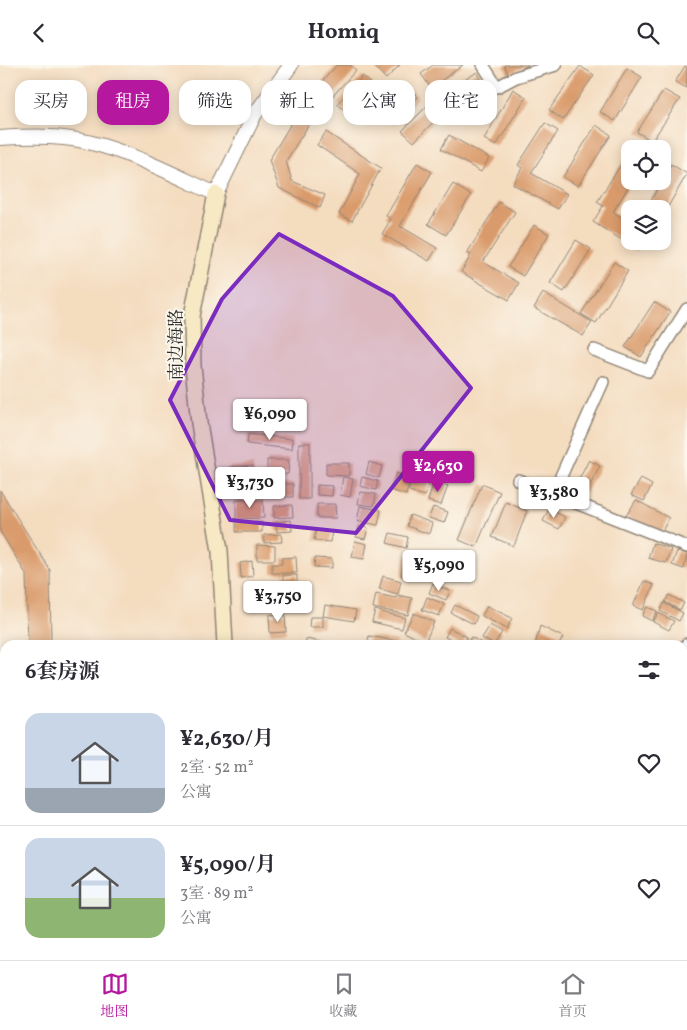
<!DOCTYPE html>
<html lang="zh">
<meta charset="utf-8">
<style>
:root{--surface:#fff;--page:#f2f2f3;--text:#2b2b33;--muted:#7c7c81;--line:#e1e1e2;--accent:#b5179e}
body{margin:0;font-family:Vollkorn,"Noto Serif SC",serif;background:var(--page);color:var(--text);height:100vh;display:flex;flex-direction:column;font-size:19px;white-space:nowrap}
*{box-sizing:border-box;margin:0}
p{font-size:16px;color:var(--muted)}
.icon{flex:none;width:28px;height:28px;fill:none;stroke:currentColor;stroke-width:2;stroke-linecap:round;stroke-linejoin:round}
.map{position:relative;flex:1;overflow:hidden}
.sheet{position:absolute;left:0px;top:575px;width:688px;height:320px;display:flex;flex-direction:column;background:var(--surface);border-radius:15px 15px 0 0;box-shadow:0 2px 12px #0003}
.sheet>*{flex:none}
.top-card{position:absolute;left:15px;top:15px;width:658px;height:45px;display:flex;gap:10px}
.fabs{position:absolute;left:621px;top:75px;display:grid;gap:10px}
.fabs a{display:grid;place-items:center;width:50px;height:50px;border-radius:10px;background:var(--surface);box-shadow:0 2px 12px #0003;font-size:25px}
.price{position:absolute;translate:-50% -42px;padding:0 11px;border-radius:5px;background:#fff;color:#222;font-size:16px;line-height:32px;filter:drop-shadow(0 1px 2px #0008)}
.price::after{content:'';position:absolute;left:50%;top:30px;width:15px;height:11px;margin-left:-8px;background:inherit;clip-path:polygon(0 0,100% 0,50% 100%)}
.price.current{background:var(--accent);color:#fff}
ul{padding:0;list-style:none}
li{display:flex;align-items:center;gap:15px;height:125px;padding:0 25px}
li+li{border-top:1px solid var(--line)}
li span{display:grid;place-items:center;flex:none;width:140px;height:100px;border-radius:15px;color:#555}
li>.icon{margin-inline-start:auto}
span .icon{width:60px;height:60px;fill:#fffc;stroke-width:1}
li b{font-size:21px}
h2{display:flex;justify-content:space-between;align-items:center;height:60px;padding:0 25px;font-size:21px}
.pill{padding:0 18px;border-radius:15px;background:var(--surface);box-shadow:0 2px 12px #0003;font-size:18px;line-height:45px}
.pill.current{background:var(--accent);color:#fff}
header{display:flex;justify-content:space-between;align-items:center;height:65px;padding:0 25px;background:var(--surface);font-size:22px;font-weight:700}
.tab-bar{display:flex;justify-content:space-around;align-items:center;height:70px;border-top:1px solid var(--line);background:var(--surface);font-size:14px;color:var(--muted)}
.tab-bar a{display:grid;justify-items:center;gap:2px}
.tab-bar .current{color:var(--accent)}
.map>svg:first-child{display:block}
.building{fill:#da9b6c}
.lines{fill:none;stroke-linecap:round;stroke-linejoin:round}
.minor-casing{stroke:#908475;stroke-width:14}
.tertiary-casing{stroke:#908475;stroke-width:16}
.secondary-casing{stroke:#908475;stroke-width:18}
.minor{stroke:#fff;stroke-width:11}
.tertiary{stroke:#fff;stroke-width:14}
.secondary{stroke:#f7e9c3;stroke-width:15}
.marked{fill:#7b2cbf;fill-opacity:0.2;stroke:#7b2cbf;stroke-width:4;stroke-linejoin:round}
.labels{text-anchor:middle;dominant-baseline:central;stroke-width:4;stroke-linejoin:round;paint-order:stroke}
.street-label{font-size:18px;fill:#2b2b2b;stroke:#fbf7ec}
</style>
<header><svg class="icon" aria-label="back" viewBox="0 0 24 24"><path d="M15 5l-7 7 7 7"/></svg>Homiq<svg class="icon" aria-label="search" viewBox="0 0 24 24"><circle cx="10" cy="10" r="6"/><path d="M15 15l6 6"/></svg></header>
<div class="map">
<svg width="687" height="895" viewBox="0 0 687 895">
<rect width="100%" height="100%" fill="#fbf7ec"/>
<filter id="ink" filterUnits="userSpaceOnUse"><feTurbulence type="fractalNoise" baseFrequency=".02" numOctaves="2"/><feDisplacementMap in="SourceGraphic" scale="10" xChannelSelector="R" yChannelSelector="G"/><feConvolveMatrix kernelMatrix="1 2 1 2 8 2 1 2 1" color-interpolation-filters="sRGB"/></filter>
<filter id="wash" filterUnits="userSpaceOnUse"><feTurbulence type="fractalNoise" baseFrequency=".0096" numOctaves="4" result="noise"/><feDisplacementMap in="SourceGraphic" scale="20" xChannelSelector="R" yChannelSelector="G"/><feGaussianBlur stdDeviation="1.12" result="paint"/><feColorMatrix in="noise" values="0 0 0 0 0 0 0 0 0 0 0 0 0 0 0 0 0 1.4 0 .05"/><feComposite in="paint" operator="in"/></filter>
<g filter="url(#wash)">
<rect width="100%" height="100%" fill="#f4dcbf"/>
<g id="blocks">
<g class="building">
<polygon points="337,0 350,0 356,5 330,34 317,22"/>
<polygon points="373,0 400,0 386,14"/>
<polygon points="433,0 463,0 431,23 421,9"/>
<polygon points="504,0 529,0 508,9"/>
<polygon points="580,1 594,10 563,55 549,45"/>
<polygon points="685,1 687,2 687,23 675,17"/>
<polygon points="627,3 642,12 615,56 600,47"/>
<polygon points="477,7 485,20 444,46 435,34"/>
<polygon points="363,11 375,22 350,50 337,39"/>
<polygon points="406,20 418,32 393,59 380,47"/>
<polygon points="513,24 526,32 496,81 484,74"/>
<polygon points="664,25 680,34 652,76 637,67"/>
<polygon points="427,41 438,52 414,77 402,66"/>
<polygon points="298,47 311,56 286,96 292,116 325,130 320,143 279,123 269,95"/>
<polygon points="545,58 558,66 531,108 567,129 558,144 513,119 522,103 518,100"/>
<polygon points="596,60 611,70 578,121 563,112"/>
<polygon points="326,67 381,103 352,156 339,149 360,109 317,80"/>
<polygon points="449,70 489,93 481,107 441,84"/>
<polygon points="629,87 630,116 632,116 613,147 630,157 630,176 644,176 638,185 593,157 603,141 597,137"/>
<polygon points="417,98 432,107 400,161 437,183 429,196 382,169 391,154 386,151"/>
<polygon points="671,99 687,109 662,152 662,144 646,144"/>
<polygon points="453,119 471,130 446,170 428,159"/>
<polygon points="499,137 515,147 483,197 519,218 509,235 461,207 471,190 467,188"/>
<polygon points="534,160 549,169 523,211 508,202"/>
<polygon points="576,175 591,184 564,227 550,218"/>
<polygon points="614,197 628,206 596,258 581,249"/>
<polygon points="543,228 592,257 583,271 534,243"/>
<polygon points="654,237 670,247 641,292 625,282"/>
<polygon points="248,369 293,374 292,384 247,379"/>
<rect x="299" y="378" width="11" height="56"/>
<polygon points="267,395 289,395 288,409 267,409"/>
<polygon points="589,395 600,401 586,428 574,424"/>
<polygon points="369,397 382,401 379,413 366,409"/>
<polygon points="326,398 349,398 349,411 326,410"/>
<polygon points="253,400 254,411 229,413 229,402"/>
<polygon points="396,408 411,413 406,430 390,425"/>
<polygon points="343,412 353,414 350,432 340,430"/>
<polygon points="362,412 378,416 376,425 360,421"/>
<polygon points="413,414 429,418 425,431 409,426"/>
<polygon points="641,414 652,420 644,436 631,430"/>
<polygon points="434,416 448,421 441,440 428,436"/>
<rect x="273" y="419" width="20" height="13"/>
<polygon points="482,419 500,427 476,482 459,475"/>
<polygon points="317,420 333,421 332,431 317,430"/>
<polygon points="0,425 50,505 51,580 28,580 26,509 0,466"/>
<polygon points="360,427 376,429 374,441 358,439"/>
<polygon points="236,435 263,435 264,453 236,454"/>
<polygon points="636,435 669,453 660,470 626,451"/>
<polygon points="506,437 527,446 514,481 492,472"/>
<polygon points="317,439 335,439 336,453 317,453"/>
<polygon points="292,440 293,452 274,453 274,441"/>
<polygon points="360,441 381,445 378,460 357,456"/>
<polygon points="433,442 448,447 444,458 429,453"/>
<polygon points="549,444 565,452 559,464 543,456"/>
<polygon points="410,450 432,458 429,469 407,461"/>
<polygon points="291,455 292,466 277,467 276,457"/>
<polygon points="236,456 262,457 262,467 236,467"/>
<polygon points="359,461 368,463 365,474 356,472"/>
<polygon points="316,465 332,467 330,477 314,475"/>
<polygon points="390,468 408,472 406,483 387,478"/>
<polygon points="281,469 282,477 264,478 264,470"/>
<polygon points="355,476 367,479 364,494 352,492"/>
<polygon points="653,478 671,484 666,498 648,493"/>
<polygon points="257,480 275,481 275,495 257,495"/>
<polygon points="677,486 687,489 684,504 672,500"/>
<polygon points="406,491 417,494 413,514 401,511"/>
<polygon points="296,492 297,508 272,508 272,499 282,499 282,493"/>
<polygon points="315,493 332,494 332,503 314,502"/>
<polygon points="429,494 436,496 431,513 416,509 419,497 428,499"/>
<polygon points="252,496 253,511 241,513 240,498"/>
<rect x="283" y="510" width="14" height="13"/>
<polygon points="383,511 401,516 398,529 379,524"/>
<polygon points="644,516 654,520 643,545 633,541"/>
<polygon points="433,518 450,526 446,535 429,528"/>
<polygon points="376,529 396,533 397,530 412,533 408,550 373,543"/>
<polygon points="669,530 684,538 680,545 665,537"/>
<polygon points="427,532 444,539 439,551 422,545"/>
<polygon points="664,538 683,548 679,556 660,546"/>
<polygon points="325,540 356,545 354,556 323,551"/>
<polygon points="455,540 477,551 474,559 451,548"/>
<polygon points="487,541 512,553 507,564 482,551"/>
<polygon points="647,542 657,546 652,556 642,551"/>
<polygon points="375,545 405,553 402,564 372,557"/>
<polygon points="414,548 434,557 425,577 404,567"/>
<polygon points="658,548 674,556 669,565 653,557"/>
<polygon points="285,549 286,567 270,568 269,550"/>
<polygon points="310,552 323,552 323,562 309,562"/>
<polygon points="490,560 502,567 494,580 482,573"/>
<polygon points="540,561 563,572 559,580 535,580"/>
<polygon points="450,563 467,572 462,580 445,572"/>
<polygon points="369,571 397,576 396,580 367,580"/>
<polygon points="471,572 482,578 481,580 466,580"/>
<polygon points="306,574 321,577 321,580 305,580"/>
<polygon points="682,651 687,653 687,668 682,666"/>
<polygon points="682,673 687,675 687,702 682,700"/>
<polygon points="5,851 5,879 0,884 0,855"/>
<polygon points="79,890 113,890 111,895 87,895 79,892"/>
<polygon points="383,890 398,890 399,895 384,895"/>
<rect x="455" y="890" width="17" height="5"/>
<rect x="477" y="890" width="14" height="5"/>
<rect x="493" y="890" width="24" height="5"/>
<polygon points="654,890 672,890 672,895 655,895"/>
</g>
</g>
</g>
<g filter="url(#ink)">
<use href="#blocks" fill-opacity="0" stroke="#908475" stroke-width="1"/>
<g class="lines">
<defs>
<g id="minor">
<polyline points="483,0 497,22 516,12 556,0"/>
<polyline points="594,285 648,306 687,244"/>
<polyline points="518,415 687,482"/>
<polyline points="553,429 603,317"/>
<polyline points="682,587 687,579"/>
<polyline points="0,617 5,618"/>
<polyline points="577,895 577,890"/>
</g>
<path id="tertiary" d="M0 73C29 71 60 70 88 77 133 88 174 110 216 129L255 49 291 0"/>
<g id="secondary">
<polyline points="216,129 192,251 193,301 199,358 220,486 225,580"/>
<polyline points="159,895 161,890"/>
</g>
</defs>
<use href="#minor" class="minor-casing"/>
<use href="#tertiary" class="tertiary-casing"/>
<use href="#secondary" class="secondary-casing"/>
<use href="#minor" class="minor"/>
<use href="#tertiary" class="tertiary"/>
<use href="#secondary" class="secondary"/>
</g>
</g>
<path class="marked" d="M279 169 393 231 471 323 356 468 230 455 170 335 222 234Z"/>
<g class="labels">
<g class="street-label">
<text transform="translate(177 280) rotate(-90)">南边海路</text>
</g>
</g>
</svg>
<div class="fabs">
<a><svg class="icon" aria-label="locate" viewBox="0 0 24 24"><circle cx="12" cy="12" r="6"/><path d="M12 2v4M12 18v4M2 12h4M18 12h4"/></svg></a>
<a><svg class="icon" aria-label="layers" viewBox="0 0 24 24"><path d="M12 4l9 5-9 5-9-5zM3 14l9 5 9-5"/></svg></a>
</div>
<b class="price" style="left:270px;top:376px">¥6,090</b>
<b class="price current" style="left:438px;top:428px">¥2,630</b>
<b class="price" style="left:250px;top:444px">¥3,730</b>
<b class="price" style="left:554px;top:454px">¥3,580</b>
<b class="price" style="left:439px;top:527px">¥5,090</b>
<b class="price" style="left:278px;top:558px">¥3,750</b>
<div class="top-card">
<a class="pill">买房</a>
<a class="pill current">租房</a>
<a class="pill">筛选</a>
<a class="pill">新上</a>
<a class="pill">公寓</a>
<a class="pill">住宅</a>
</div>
<section class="sheet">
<h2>6套房源<svg class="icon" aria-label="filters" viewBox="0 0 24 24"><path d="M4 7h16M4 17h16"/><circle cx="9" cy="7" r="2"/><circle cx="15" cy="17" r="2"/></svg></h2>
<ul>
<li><span style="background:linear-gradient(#c9d6e8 75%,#9aa5b1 0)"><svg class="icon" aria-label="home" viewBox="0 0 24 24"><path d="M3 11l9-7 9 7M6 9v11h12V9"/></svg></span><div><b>¥2,630/月</b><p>2室 · 52 m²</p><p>公寓</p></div><svg class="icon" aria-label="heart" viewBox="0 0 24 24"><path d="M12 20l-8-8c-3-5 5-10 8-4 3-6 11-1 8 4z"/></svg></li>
<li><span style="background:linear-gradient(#c9d6e8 60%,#8fb573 0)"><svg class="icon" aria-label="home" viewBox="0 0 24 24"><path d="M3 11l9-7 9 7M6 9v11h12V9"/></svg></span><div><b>¥5,090/月</b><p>3室 · 89 m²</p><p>公寓</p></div><svg class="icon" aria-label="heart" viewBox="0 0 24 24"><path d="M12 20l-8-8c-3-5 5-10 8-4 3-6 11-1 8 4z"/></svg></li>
</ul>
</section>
</div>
<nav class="tab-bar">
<a class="current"><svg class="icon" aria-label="map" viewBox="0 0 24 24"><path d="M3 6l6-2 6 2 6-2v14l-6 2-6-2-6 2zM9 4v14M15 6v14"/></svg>地图</a>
<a><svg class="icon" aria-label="saved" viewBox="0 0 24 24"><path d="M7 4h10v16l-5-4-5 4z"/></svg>收藏</a>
<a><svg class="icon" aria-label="home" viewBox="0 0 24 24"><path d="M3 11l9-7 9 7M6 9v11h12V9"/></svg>首页</a>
</nav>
